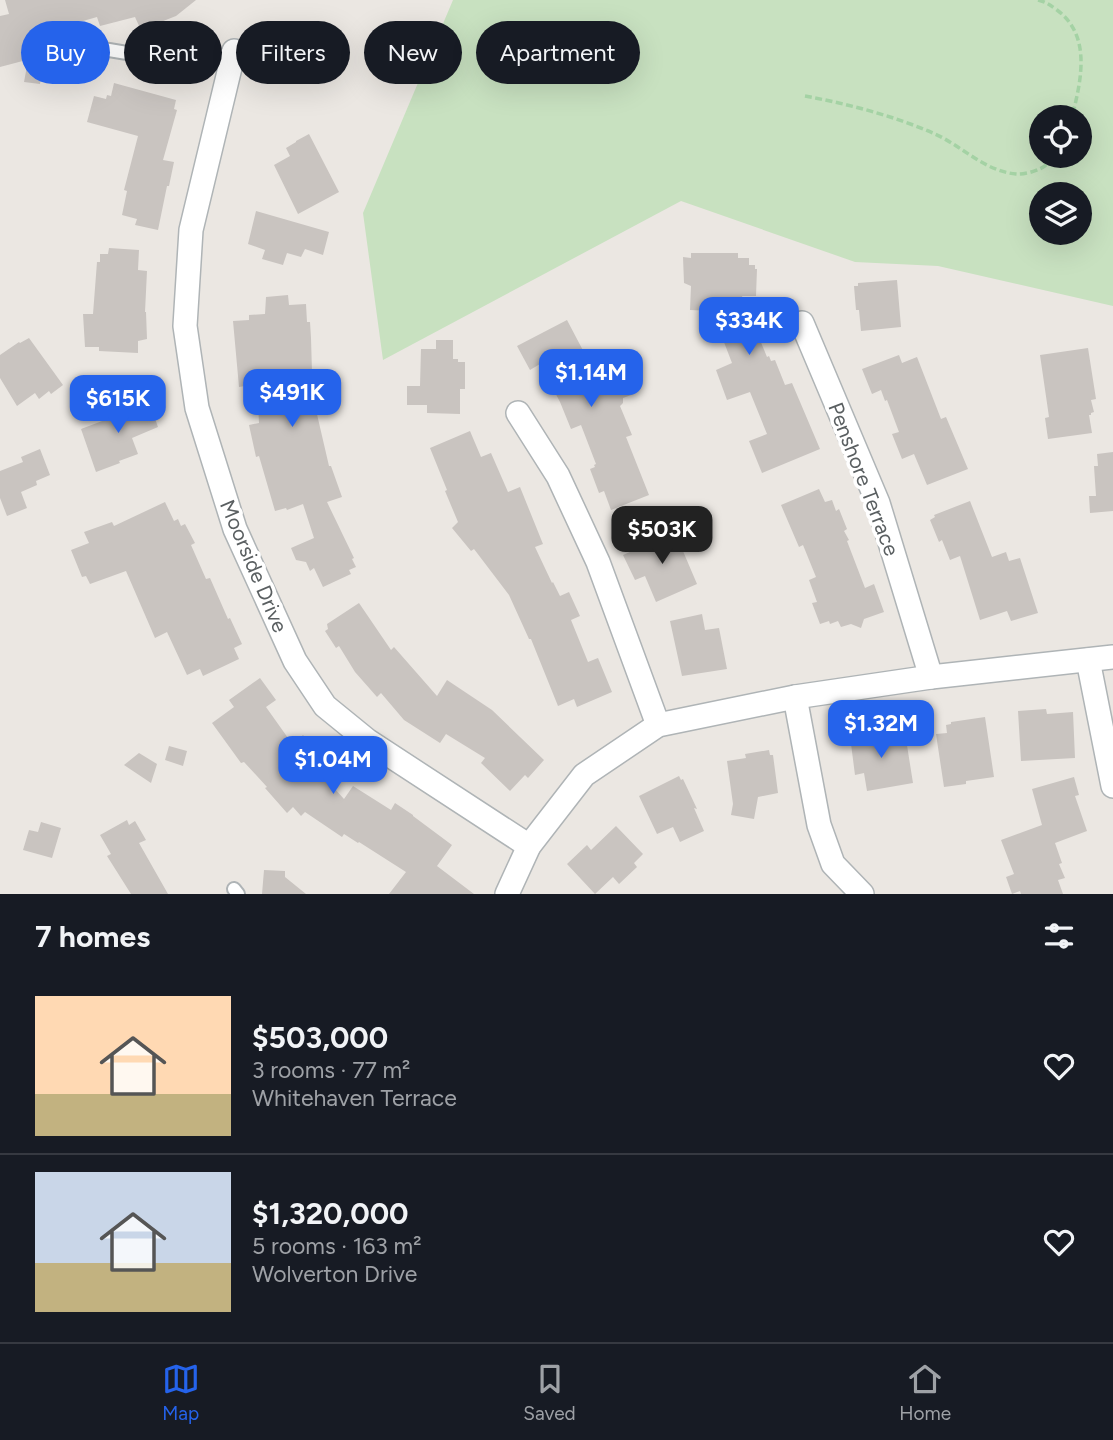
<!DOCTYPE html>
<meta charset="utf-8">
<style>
:root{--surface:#171b24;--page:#242831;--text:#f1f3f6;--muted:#9ea1a6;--line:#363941;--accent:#2563eb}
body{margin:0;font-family:Figtree,sans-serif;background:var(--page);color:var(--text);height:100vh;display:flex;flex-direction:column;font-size:26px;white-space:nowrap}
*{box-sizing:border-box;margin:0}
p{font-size:23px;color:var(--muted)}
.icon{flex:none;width:38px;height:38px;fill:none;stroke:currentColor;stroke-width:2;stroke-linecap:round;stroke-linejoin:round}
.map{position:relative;height:894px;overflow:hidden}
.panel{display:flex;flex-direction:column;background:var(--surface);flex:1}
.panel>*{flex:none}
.guide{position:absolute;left:21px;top:21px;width:700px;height:63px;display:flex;gap:14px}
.buttons{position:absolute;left:1029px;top:105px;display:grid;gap:14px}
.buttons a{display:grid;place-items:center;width:63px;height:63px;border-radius:50%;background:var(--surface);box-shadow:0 7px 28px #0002;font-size:35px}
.price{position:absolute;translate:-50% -60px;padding:0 16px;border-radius:14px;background:var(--accent);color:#fff;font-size:23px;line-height:46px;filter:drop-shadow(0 2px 4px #0008)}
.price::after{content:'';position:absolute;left:50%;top:42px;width:21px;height:16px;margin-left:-10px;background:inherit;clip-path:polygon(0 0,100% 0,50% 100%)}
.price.current{background:#222;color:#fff}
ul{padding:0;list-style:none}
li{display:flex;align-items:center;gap:21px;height:175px;padding:0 35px}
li+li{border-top:2px solid var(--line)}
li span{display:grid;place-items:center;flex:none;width:196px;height:140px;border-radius:0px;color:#555}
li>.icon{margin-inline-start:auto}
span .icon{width:84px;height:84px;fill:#fffc;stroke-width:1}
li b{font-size:30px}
h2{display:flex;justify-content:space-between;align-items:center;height:84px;padding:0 35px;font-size:30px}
.pill{padding:0 24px;border-radius:32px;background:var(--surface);box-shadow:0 7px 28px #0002;font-size:24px;line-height:63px}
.pill.current{background:var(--accent);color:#fff}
.tabs{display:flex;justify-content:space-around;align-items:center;height:98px;border-top:2px solid var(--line);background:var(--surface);font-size:19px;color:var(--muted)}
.tabs a{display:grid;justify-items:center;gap:4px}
.tabs .current{color:var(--accent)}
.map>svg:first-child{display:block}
.green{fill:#c8e1c0;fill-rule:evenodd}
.building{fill:#c9c4c0}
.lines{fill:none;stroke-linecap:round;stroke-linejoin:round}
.lane-casing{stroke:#afb4b6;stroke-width:16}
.street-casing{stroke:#afb4b6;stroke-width:26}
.path{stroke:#a4d2a4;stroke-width:3.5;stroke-dasharray:7 3.5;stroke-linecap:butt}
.lane{stroke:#fff;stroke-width:12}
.street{stroke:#fff;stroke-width:23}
.labels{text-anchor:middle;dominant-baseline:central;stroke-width:7;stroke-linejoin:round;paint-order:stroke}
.street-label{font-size:21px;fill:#5a5f61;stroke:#fff}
</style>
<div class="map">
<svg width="1113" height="894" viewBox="0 0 1113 894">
<rect width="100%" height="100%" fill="#ebe7e2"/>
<path class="green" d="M453 0H1113V306L938 266 855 262 681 201 383 360 363 213ZM1041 117H1080V156H1041ZM1041 194H1080V233H1041Z"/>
<g class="building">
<polygon points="5,0 196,0 176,16 148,27 147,25 140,28 135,17 100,26 97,17 48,31 34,58 0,67 0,16 9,14"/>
<polygon points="28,61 43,63 40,84 24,82"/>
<polygon points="114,83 176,100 174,109 177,110 163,160 174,162 169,186 167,186 158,230 135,225 137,219 122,215 127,191 124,190 138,136 87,122 94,96 106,99 107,95 111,96"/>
<polygon points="309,134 339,192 298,214 274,165 290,156 286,148 296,142 296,141"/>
<polygon points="256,211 329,232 323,255 305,249 301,257 287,253 283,265 262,259 265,250 248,244"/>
<polygon points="109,248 139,250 138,270 147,271 145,312 146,312 147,339 138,341 138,353 99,351 99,347 85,347 83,314 93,314 97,262 100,262 100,254 108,254"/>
<polygon points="691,253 738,253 738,258 749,258 749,265 755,265 755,269 757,269 756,296 742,296 767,357 769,356 771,361 775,360 785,385 792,383 820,449 762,473 749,441 767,434 750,392 727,400 716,370 732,363 712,311 690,310 691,286 684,283 683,257 691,258"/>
<polygon points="897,280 901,327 861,331 859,310 856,310 854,286 858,286 858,283"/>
<polygon points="288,295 289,305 306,304 307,322 310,322 311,338 312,372 310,372 312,411 316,410 329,466 331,466 342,497 327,502 354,558 352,559 356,567 349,570 351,574 323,587 314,568 310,571 306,562 296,560 291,548 314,538 303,504 287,510 286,508 275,511 259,456 256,457 249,425 259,423 257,384 239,387 233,321 249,320 249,315 265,314 266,297"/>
<polygon points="567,320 588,360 598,355 611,381 626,375 634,394 623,398 623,403 620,406 632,435 626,437 649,495 611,510 604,491 599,493 590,469 595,467 594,465 596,464 581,425 571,429 560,402 540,364 530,370 517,346"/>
<polygon points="29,338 63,385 51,394 49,391 39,399 35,393 17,406 0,378 0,355 19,342 20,343"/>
<polygon points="436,340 453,340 453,359 458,359 458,362 465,362 465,389 460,389 460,414 427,413 427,405 407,405 407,386 420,386 421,349 436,349"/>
<polygon points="1088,348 1096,399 1091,400 1094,412 1091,413 1091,415 1089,415 1092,433 1048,439 1045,418 1049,417 1040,355"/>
<polygon points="899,355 902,363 917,357 941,419 946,417 968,469 927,485 914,454 902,459 892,434 899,432 887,400 885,401 881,390 872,394 862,369"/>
<polygon points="148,399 158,427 132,438 138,454 119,461 120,463 96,472 81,429 126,412 125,408"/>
<polygon points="470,431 481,457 491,453 508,492 520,487 543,544 535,547 552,583 553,582 560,596 569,592 580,616 571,620 588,662 598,658 612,692 577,707 574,699 558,706 531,639 529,639 509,595 474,549 471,551 452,528 458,522 445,491 447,490 430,448"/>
<polygon points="40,449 50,475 36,481 37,485 21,492 27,508 7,516 0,498 0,471 23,462 21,457"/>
<polygon points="1113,452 1113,511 1090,513 1089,496 1096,496 1094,466 1098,466 1097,454"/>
<polygon points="819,489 825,502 832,500 836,511 839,509 847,529 844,531 849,540 847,541 865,588 874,584 884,612 864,619 861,628 851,624 841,627 838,621 830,624 829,621 820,624 812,603 817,602 809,580 816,577 803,545 799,547 781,505"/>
<polygon points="970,501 992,557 1006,552 1009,561 1020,558 1038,613 1011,621 1007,611 980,620 960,556 950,560 942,540 939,542 930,520 935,517 934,515"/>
<polygon points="165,502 174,521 178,519 181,526 185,524 195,543 191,545 206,579 210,578 228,619 230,618 242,644 234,648 239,659 203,676 200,669 187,675 167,632 155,638 126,571 90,584 86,576 82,577 71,550 89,543 84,532 112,522 114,526"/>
<polygon points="674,530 697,584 656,602 645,576 635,580 623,555 655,541 655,539"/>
<polygon points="359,603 391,650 394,647 437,696 447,680 492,710 544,760 528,778 525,775 510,791 481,763 485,758 446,734 440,743 404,720 381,693 377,697 355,672 339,646 336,648 325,631 328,629 327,624"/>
<polygon points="702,614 705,630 719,628 727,669 682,676 670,621"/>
<polygon points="260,678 276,700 266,707 293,745 303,735 323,758 314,766 344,799 353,786 391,810 395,803 413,815 413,816 452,845 437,866 474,894 389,894 406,872 359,842 358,843 344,834 342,837 305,812 301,816 293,807 287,813 265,788 267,787 244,762 241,763 212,723 234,707 229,700"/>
<polygon points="1046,709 1047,714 1073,712 1075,758 1021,761 1018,711"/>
<polygon points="985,717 994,777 966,781 966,784 944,787 936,734 947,733 946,725 951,724 951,722"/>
<polygon points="886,730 888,742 906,739 913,783 867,791 864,773 855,775 850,736"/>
<polygon points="169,746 187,751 183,766 165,760"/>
<polygon points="769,750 770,755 773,755 778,793 758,797 754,819 731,815 733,804 727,761 746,758 745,754"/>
<polygon points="139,753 157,764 151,783 124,765"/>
<polygon points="679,776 681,780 683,779 697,809 694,808 704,831 680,842 673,827 657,834 639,796"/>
<polygon points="1074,777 1079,795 1075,796 1087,831 1055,843 1062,863 1059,864 1065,878 1058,880 1063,894 1021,894 1020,891 1012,894 1006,877 1014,874 1001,840 1042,825 1032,789"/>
<polygon points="127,820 129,825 135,821 146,840 139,843 168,894 131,894 107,856 111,854 100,835"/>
<polygon points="41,822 61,828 52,858 23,850 29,830 38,832"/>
<polygon points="616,826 643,854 634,863 637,867 619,884 613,877 595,894 567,864 587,845 591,850"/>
<polygon points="264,870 285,871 285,877 306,894 262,894"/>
</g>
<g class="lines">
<defs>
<g id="lane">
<polyline points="56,45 85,46 175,61 210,61 234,51"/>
<polyline points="234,889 238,894"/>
</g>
<g id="street">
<polyline points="234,51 191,230 185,326 197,408 235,529 295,661 325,706 368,741 529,846"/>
<polyline points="802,323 878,503 931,677"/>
<polyline points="518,413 558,476 598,562 658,725"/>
<polyline points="1088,660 1113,786"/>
<polyline points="795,697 819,825 833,864 862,894"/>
<polyline points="507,894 529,846 584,775 658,725 795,697 931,677 1113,657"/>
</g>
</defs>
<use href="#lane" class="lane-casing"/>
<use href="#street" class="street-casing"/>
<g class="path">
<path d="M1038 0C1046 2 1050 5 1057 10 1092 36 1081 81 1072 117"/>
<path d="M805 96C848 104 895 116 935 134 962 146 984 171 1016 174 1024 175 1041 170 1046 165 1049 162 1050 159 1052 156"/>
</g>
<use href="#lane" class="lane"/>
<use href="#street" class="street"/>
</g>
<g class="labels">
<g class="street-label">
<text transform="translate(864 479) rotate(69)">Penshore Terrace</text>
<text transform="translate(254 566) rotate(67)">Moorside Drive</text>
</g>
</g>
</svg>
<div class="buttons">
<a><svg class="icon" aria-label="locate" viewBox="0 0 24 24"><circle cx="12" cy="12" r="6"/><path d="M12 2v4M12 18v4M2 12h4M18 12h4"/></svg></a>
<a><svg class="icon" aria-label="layers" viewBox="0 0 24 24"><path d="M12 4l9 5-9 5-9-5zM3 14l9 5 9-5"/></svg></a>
</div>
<b class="price" style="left:749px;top:357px">$334K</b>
<b class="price" style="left:591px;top:409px">$1.14M</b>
<b class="price" style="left:292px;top:429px">$491K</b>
<b class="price" style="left:118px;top:435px">$615K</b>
<b class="price current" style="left:662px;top:566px">$503K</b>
<b class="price" style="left:881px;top:760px">$1.32M</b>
<b class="price" style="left:333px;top:796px">$1.04M</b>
<div class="guide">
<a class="pill current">Buy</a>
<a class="pill">Rent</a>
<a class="pill">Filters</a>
<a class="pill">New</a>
<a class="pill">Apartment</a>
</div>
</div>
<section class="panel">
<h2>7 homes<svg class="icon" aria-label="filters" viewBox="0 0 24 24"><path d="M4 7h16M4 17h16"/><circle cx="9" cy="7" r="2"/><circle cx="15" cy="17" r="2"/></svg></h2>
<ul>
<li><span style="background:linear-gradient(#ffd9b3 70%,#c2b280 0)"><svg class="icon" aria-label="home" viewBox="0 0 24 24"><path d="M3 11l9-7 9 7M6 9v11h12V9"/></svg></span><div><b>$503,000</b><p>3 rooms · 77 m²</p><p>Whitehaven Terrace</p></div><svg class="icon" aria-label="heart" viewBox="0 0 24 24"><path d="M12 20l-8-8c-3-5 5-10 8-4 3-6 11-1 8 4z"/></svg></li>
<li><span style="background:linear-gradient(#c9d6e8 65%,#c2b280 0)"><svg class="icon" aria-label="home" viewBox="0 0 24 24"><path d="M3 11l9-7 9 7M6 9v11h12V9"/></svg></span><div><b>$1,320,000</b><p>5 rooms · 163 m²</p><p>Wolverton Drive</p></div><svg class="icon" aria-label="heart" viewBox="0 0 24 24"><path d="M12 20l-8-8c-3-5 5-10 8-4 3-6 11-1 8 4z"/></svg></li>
</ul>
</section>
<nav class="tabs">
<a class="current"><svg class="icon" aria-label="map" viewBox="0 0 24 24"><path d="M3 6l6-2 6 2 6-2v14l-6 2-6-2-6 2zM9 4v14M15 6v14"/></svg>Map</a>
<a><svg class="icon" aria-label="saved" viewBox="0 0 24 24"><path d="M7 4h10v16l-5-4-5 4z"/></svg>Saved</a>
<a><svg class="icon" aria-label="home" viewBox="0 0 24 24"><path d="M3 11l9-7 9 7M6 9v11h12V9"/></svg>Home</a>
</nav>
